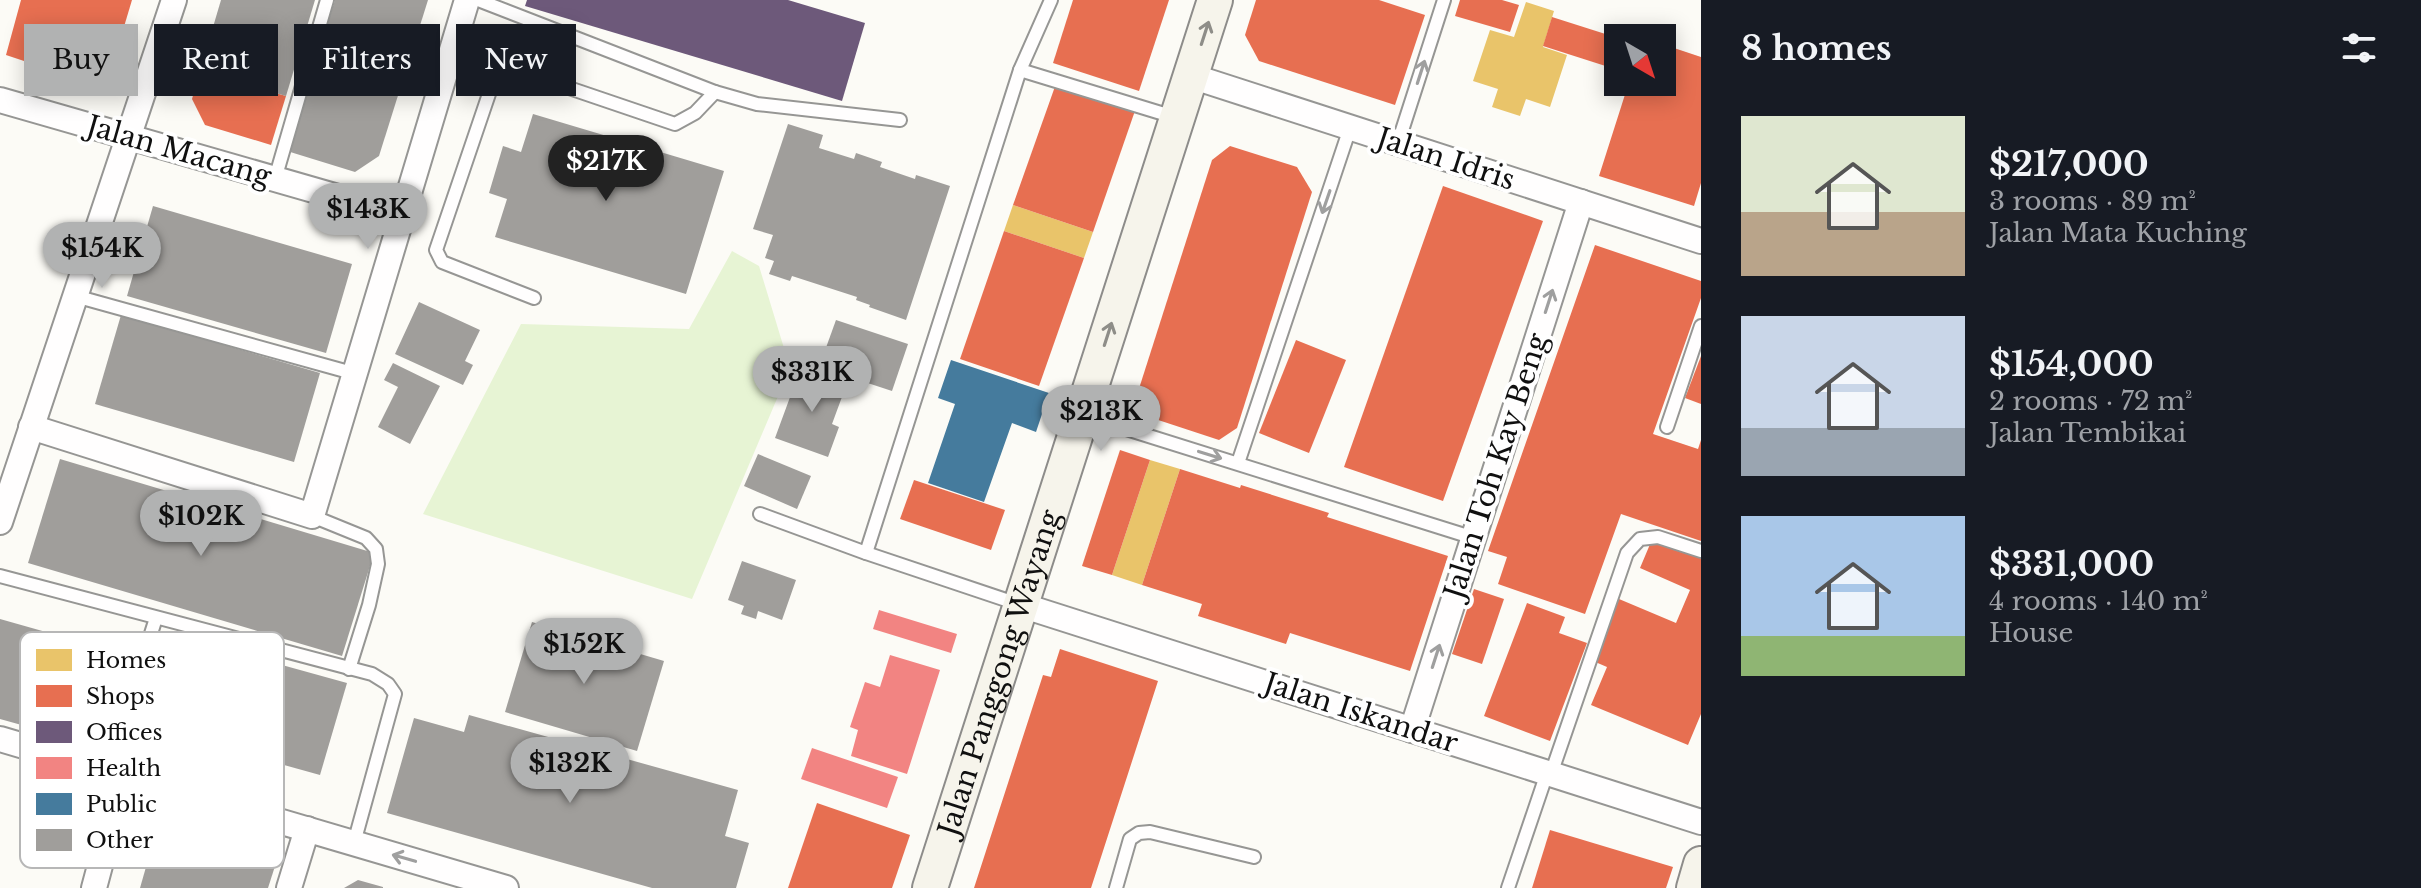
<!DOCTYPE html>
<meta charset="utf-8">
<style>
:root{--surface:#171b24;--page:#20242c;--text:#f1f3f6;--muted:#9ea1a6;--accent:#b1b2b2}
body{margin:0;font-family:"Libre Baskerville",serif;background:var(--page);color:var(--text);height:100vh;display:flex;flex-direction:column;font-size:30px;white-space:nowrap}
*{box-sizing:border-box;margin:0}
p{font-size:26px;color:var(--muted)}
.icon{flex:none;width:44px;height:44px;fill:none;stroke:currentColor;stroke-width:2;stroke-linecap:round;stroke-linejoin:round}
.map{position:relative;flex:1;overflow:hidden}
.side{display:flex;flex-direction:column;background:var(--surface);width:720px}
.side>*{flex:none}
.hud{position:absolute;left:24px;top:24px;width:760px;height:72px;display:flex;gap:16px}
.needle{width:52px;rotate:141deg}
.buttons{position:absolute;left:1604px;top:24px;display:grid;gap:16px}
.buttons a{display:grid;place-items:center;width:72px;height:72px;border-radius:0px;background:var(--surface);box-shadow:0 4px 20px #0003;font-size:40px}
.price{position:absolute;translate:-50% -68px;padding:0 18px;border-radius:28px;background:var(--accent);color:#111;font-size:26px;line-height:52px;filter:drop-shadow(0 2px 4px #0008)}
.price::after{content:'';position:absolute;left:50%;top:48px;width:24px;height:18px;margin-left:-12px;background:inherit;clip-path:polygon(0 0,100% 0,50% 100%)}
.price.current{background:#222;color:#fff}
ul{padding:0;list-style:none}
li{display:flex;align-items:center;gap:24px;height:200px;padding:0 40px}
li span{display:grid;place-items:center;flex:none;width:224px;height:160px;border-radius:0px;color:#555}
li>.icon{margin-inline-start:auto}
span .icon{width:96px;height:96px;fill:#fffc;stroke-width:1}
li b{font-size:34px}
h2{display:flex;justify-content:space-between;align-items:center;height:96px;padding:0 40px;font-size:34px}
.tag{padding:0 28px;border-radius:0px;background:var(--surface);box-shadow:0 4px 20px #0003;font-size:28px;line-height:72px}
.tag.current{background:var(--accent);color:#111}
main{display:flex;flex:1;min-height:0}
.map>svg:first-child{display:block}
.green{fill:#e7f4d4}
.homes{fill:#e9c46a}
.shops{fill:#e76f51}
.offices{fill:#6d597a}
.health{fill:#f28482}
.public{fill:#457b9d}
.building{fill:#a09e9b}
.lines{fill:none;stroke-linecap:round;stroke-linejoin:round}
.lane-casing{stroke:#969694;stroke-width:16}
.street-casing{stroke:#969694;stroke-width:28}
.secondary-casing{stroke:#8d8c8a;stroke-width:38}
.lane{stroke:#fffefe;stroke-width:12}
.street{stroke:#fffefe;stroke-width:24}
.secondary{stroke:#f6f4eb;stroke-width:34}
.oneway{stroke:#8e8d88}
.oneway2{stroke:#9f9f9f}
.labels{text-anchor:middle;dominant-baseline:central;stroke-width:8;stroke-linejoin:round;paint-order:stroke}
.street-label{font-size:28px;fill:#101010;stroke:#fff}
.key{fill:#fff;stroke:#b7b7b7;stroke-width:2}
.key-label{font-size:22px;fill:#101010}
</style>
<main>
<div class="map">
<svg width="1701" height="888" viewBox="0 0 1701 888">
<rect width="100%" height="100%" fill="#fcfbf6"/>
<polygon class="green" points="732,251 759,266 790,368 692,599 423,514 521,324 689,329"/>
<g class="homes">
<polygon points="1526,2 1554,11 1543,47 1567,55 1550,107 1526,99 1520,116 1492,107 1498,89 1473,81 1490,30 1514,37"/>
<polygon points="1013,205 1093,232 1084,258 1004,231"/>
<polygon points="1150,460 1180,469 1142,585 1112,575"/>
</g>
<g class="shops">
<polygon points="21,0 132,0 111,70 87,82 6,55"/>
<polygon points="1073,0 1169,0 1139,91 1053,63"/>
<polygon points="1256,0 1379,0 1425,15 1395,105 1259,61 1245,35"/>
<polygon points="1460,0 1502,0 1519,5 1510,32 1455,16"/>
<polygon points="1552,17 1618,38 1618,70 1543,46"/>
<polygon points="1662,44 1701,57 1701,183 1694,206 1599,176 1629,82 1662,82"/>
<polygon points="200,71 286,96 271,145 205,125 192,99"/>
<polygon points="1058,78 1137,105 1093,232 1013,205"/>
<polygon points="1230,146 1297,167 1312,192 1237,428 1219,440 1146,416 1136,398 1212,160"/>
<polygon points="1443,186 1543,221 1443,501 1344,467"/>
<polygon points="1004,231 1084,258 1039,386 960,359"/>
<polygon points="1595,245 1701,281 1701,298 1653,434 1698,449 1701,440 1701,541 1621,514 1585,614 1498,584 1507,557 1488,551"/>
<polygon points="1296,340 1346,360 1309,453 1259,433"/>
<polygon points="1701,356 1701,404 1685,398"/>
<polygon points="1120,450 1150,460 1112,575 1082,566"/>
<polygon points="1180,469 1240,488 1241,485 1329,513 1327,517 1448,556 1410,671 1290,633 1286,644 1198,616 1202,604 1142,585"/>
<polygon points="914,480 1005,510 991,550 900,519"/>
<polygon points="1656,530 1701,549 1701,714 1688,745 1591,705 1607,667 1593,661 1619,599 1676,623 1690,590 1640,568"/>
<polygon points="1474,589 1504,599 1482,664 1452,654"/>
<polygon points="1527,603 1565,617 1559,633 1587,643 1550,741 1484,716"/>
<polygon points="1060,649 1158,681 1091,888 974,888 1043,675 1051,677"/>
<polygon points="817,803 910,835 892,888 788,888"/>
<polygon points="1550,830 1673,867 1666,888 1532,888"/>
</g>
<polygon class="offices" points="527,0 788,0 865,23 842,101 525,6"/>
<g class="health">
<polygon points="879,610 957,634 951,653 873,629"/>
<polygon points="890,655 940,670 907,774 851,756 858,730 850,727 865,682 880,687"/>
<polygon points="812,748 898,777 887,808 801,779"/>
</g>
<polygon class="public" points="951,360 1049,393 1036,432 1012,423 984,502 928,483 955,404 938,398"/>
<g class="building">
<polygon points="221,0 315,0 286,96 200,71"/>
<polygon points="335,0 428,0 379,156 355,172 287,151"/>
<polygon points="533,114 724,171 686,294 495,237 507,199 489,193 503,146 521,152"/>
<polygon points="788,124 823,135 819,148 854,159 856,153 882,162 880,167 915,179 916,175 950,186 906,320 869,307 870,305 856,300 857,297 792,276 790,281 769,274 774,261 765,258 773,235 753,229"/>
<polygon points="153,206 352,264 326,353 127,296"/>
<polygon points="419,302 480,330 465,361 473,365 463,385 395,354"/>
<polygon points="121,315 320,373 294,462 95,404"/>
<polygon points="836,320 908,344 892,391 819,367"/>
<polygon points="393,363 440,386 410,444 378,427 398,387 384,380"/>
<polygon points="800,370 846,386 832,424 839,427 828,457 775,438"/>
<polygon points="758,454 811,476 797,509 744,486"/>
<polygon points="60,459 374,553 342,656 28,563"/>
<polygon points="742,561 796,580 782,620 758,611 756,619 741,614 744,606 728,600"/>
<polygon points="0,619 106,649 79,741 0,719"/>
<polygon points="532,622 664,661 637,751 505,712"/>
<polygon points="166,633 347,683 320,775 140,725"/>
<polygon points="469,715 738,790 725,836 749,843 736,888 652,888 387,813 414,718 464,732"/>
<polygon points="179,823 259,842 276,863 268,888 140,888 154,839"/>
<polygon points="358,880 383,887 383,888 344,888"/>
</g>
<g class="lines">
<defs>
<g id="lane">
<polyline points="478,0 715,92 757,104 900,120"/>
<polyline points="458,33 479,37 518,55 516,70"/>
<polyline points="1020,70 1174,117"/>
<polyline points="1398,143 1444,0"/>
<polyline points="275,179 327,0"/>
<polyline points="75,296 356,374"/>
<polyline points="534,298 442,262 436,250 491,88 516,70 675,124 695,113 715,92"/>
<polyline points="1085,416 1474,538"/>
<polyline points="1667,427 1701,326"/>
<polyline points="1238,463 1350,128"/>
<polyline points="760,514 866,553 1018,604"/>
<polyline points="312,516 366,538 376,549 378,564 369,605 349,669"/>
<polyline points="866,553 1020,70 1051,0"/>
<polyline points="0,576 372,674 388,684 395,694 354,843"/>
<polyline points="107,771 156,618"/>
<polyline points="1551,774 1627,553 1640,539 1658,537 1701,551"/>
<polyline points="1116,888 1130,839 1139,833 1150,832 1254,857"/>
<polyline points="1508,888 1547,773"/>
</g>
<g id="street">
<polyline points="1191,76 1701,241"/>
<polyline points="0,100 404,216"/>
<polyline points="31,427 312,516 467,0"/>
<polyline points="0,522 174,0"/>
<polyline points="1021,605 1701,822"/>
<polyline points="1412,730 1581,202"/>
<polyline points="0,739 506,888"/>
<polyline points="94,888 124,776"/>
<polyline points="289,888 307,829"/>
</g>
<g id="secondary">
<path id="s1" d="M930 888 1215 0"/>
<polyline points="1694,888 1701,864"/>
</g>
</defs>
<use href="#lane" class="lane-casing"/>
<use href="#street" class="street-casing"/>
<use href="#secondary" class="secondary-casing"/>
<use href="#lane" class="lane"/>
<use href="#street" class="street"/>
<use href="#secondary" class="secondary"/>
</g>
<defs><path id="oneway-shaft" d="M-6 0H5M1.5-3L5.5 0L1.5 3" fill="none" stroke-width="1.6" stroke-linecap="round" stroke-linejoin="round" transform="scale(2)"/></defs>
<g class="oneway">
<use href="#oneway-shaft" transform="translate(1205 33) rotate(-72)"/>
<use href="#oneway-shaft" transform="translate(1108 334) rotate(-72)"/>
</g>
<g class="oneway2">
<use href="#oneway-shaft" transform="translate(1421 72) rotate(-72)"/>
<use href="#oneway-shaft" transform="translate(1326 202) rotate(109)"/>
<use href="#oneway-shaft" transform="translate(1549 301) rotate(-72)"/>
<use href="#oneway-shaft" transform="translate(1210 455) rotate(17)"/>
<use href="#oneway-shaft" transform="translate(1436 656) rotate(-72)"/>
<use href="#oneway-shaft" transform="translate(404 858) rotate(-164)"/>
</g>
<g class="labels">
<g class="street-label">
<text transform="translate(179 151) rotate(16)">Jalan Macang</text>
<text transform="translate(1446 159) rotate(18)">Jalan Idris</text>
<text transform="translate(1496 466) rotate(-72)">Jalan Toh Kay Beng</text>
<text stroke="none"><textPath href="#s1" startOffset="226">Jalan Panggong Wayang</textPath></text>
<text transform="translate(1361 713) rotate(18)">Jalan Iskandar</text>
</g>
</g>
<rect x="20" y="632" width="264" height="236" rx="12" class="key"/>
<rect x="36" y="649" width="36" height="22" fill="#e9c46a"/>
<rect x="36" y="685" width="36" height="22" fill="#e76f51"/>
<rect x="36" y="721" width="36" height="22" fill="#6d597a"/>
<rect x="36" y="757" width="36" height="22" fill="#f28482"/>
<rect x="36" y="793" width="36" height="22" fill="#457b9d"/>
<rect x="36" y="829" width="36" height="22" fill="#a09e9b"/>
<g class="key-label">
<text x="86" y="668">Homes</text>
<text x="86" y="704">Shops</text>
<text x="86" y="740">Offices</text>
<text x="86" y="776">Health</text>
<text x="86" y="812">Public</text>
<text x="86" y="848">Other</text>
</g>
</svg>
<div class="buttons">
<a><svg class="needle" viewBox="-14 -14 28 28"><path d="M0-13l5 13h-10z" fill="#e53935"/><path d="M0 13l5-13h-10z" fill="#9ea1a6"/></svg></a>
</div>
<b class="price current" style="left:606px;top:203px">$217K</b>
<b class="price" style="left:368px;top:251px">$143K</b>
<b class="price" style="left:102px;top:290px">$154K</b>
<b class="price" style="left:812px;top:414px">$331K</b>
<b class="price" style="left:1101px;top:453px">$213K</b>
<b class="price" style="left:201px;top:558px">$102K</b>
<b class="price" style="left:584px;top:686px">$152K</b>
<b class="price" style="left:570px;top:805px">$132K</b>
<div class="hud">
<a class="tag current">Buy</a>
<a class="tag">Rent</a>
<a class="tag">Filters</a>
<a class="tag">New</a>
</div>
</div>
<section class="side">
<h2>8 homes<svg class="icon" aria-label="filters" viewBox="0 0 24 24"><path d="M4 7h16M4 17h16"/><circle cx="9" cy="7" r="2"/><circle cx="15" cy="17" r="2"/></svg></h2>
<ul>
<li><span style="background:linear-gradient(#dfe7d0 60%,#b9a48a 0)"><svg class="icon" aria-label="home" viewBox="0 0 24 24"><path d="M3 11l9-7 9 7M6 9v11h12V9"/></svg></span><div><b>$217,000</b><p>3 rooms · 89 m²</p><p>Jalan Mata Kuching</p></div></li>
<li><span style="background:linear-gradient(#c9d6e8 70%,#9aa5b1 0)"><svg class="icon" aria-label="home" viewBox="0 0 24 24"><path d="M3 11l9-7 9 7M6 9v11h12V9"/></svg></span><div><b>$154,000</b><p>2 rooms · 72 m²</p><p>Jalan Tembikai</p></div></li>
<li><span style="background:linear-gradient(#a9c7e8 75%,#8fb573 0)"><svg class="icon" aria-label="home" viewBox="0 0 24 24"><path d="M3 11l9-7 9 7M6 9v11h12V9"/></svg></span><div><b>$331,000</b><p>4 rooms · 140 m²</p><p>House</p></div></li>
</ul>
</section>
</main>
